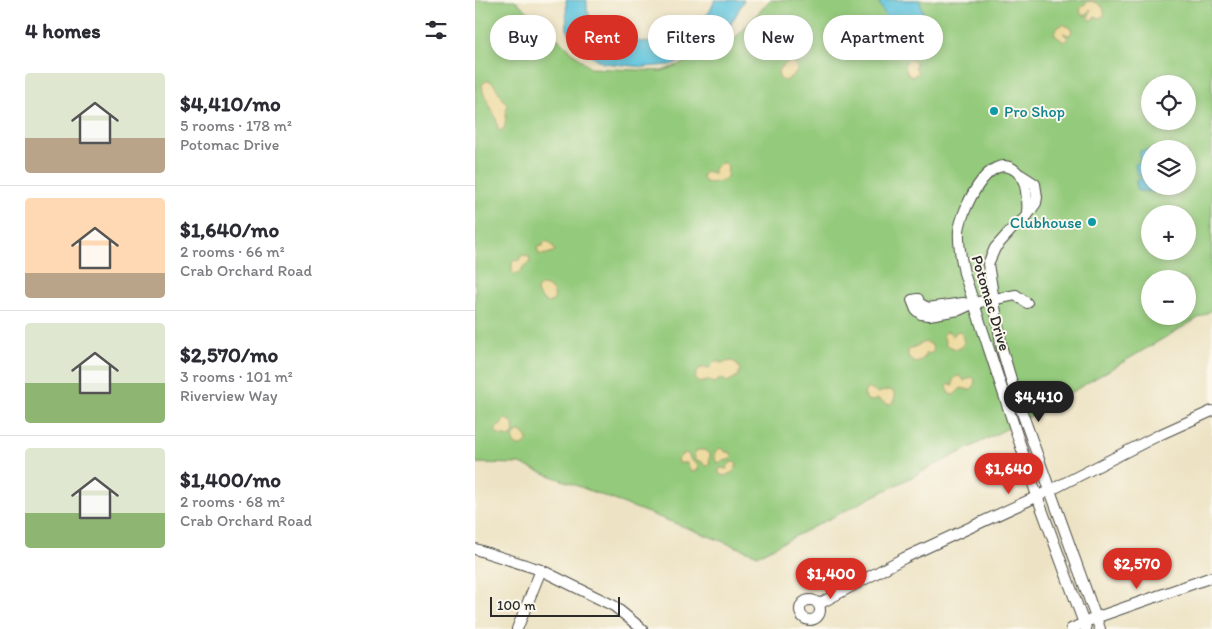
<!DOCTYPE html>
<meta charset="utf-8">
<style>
:root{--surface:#fff;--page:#f2f2f3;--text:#2b2b33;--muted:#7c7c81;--line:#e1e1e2;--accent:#d93025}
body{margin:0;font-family:Itim,sans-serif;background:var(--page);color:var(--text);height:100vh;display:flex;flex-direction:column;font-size:19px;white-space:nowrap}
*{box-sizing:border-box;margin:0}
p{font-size:16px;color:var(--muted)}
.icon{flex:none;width:28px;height:28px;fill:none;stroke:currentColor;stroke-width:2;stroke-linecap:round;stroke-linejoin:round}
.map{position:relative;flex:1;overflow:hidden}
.panel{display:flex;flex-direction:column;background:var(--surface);width:475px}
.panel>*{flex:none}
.guide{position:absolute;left:15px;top:15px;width:475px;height:45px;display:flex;gap:10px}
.tools{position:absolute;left:666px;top:75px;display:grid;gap:10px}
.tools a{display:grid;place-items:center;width:55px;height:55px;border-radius:50%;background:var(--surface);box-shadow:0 2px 8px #0003;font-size:25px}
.scale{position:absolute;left:15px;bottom:12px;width:130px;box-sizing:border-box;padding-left:5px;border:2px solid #2b2b2b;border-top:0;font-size:14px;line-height:18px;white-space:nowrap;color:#2b2b2b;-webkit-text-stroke:4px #fbf7ec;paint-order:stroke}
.price{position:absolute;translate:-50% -42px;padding:0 11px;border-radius:18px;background:var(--accent);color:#fff;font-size:16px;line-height:32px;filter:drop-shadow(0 1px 2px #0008)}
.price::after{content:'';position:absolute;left:50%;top:30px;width:15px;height:11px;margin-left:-8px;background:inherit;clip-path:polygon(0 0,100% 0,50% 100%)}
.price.active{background:#222;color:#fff}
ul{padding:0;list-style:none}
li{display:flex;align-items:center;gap:15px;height:125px;padding:0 25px}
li+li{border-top:1px solid var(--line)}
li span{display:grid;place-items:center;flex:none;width:140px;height:100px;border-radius:5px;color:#555}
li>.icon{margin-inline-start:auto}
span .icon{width:60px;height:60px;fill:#fffc;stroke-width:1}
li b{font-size:21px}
h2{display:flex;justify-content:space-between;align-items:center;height:60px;padding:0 25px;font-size:21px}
.tag{padding:0 18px;border-radius:22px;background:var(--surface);box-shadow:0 2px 8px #0003;font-size:18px;line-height:45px}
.tag.active{background:var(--accent);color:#fff}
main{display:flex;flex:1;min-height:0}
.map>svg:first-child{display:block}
.green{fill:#94ca7c;stroke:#607a54;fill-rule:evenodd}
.sand{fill:#eeda9e;stroke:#8c8264}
.water{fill:#5fc4dd;stroke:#457884}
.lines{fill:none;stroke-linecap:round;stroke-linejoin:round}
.street-casing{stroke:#484742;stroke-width:12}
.street{stroke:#fff;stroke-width:10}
.culture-dot{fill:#0f9aa8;stroke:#fbf7ec;stroke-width:2}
.labels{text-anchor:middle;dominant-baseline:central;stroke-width:4;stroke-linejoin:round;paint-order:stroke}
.culture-label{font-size:16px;fill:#0d838f;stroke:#fbf7ec;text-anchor:start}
.street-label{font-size:16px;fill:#2b2b2b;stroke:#fbf7ec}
</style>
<main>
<section class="panel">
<h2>4 homes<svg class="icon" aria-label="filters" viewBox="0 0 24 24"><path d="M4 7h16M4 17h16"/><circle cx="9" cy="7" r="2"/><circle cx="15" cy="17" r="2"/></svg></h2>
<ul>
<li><span style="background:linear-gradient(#dfe7d0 65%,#b9a48a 0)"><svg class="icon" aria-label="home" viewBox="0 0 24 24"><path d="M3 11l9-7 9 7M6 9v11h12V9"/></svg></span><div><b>$4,410/mo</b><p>5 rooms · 178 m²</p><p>Potomac Drive</p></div></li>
<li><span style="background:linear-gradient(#ffd9b3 75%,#b9a48a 0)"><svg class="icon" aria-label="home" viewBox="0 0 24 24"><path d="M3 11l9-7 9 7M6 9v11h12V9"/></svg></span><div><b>$1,640/mo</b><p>2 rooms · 66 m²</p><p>Crab Orchard Road</p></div></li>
<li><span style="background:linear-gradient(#dfe7d0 60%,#8fb573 0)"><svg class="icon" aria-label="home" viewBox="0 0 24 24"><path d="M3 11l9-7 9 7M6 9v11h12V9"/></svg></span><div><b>$2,570/mo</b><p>3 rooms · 101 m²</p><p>Riverview Way</p></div></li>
<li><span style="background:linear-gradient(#dfe7d0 65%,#8fb573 0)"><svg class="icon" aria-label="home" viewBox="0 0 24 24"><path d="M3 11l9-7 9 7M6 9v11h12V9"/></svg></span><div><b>$1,400/mo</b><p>2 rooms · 68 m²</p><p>Crab Orchard Road</p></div></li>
</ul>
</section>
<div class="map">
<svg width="737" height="629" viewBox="0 0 737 629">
<rect width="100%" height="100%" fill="#fbf7ec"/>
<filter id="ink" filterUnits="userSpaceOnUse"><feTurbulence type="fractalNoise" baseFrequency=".02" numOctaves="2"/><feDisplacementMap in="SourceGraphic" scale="10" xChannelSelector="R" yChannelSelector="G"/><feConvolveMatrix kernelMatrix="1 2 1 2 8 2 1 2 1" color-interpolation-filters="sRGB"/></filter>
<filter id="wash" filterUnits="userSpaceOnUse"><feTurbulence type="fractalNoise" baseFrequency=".0096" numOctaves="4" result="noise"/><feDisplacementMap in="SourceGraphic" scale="20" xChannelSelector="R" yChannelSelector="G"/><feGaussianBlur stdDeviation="1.12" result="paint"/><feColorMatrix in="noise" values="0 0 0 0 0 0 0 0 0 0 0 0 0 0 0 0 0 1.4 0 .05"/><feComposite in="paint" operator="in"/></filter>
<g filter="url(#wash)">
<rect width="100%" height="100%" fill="#ede3c4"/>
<path class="green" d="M0 0H40L115 68 187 71 253 46 295 0H737V310L549 420 283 555 45 464 0 463ZM675 84H712V121H675ZM675 149H712V186H675ZM675 214H712V251H675ZM675 279H712V316H675Z"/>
<g class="sand">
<path d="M614 1C623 2 631 6 629 16L624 18 621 16 617 20 613 18 616 11 615 9 611 16 607 15 605 11 607 6Z"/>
<polygon points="588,24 597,29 596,34 593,35 588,33 593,38 589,42 581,36 579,33 582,28"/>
<polygon points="446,37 449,40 445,50 441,51 438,48 436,53 432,54 430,52 430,45"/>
<polygon points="433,60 438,60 441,63 440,67 443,72 438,77 433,75 429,65"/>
<polygon points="313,62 320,63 322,71 312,80 309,81 304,78 303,71 306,67"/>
<polygon points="13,80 18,83 32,105 30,126 26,131 23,129 21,118 8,92 7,84"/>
<path d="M245 163H250L253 166 252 177 247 181C241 181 236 184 230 182L227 177 229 173 233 171 239 174V169Z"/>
<polygon points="71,241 77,245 80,251 72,254 64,255 62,248 65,246 68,246 69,242"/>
<polygon points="47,255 54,256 55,263 49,266 44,273 39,274 37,272 37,263 38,261 44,260"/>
<path d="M66 285C74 285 83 293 78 301L72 303 63 295 62 290Z"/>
<polygon points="473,331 478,336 481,332 486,331 489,342 486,348 481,349 471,345 468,334"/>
<polygon points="450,342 456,344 459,351 454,354 451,352 450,357 442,363 439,362 433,356 433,350"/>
<polygon points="241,361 246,363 257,361 261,363 265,369 263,376 252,382 246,378 240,383 233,381 224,383 220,379 222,371 226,368 234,368"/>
<polygon points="482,376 487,377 489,381 494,378 497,377 500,380 499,386 495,390 486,388 479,395 474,394 472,386 474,384 478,385 478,380"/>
<path d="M392 388 403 393 412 390 418 391 420 396 419 401C414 408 409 402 403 399L397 401 392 400 389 394Z"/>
<polygon points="29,419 34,420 38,424 39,432 35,437 24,435 21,432 21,428 26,425"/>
<circle cx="45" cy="439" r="7"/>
<polygon points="245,448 251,452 256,453 257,456 256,459 242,463 240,459 240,452"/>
<polygon points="222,450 229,450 235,454 234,465 231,466 226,461 220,460 219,454"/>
<polygon points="209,453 213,454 216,460 223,465 223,471 216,471 212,463 204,463 203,459"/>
<polygon points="257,462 262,463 260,471 250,476 244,474 244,469 246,468 252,469 253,465"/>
</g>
<g class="water">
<polygon points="91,0 112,0 112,10 121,29 130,37 177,43 210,38 235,11 240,0 269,0 244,46 195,65 169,67 128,63 101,47 92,29"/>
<path d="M403 0H444C450 14 454 34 437 41 433 41 432 41 429 39 420 34 406 9 403 0Z"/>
<polygon points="675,150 675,186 695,186 680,192 663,191 661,181 670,175 662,174 660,165 665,161 665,151"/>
</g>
</g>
<g filter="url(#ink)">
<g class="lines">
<defs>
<g id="street">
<polyline points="546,175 560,184 562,197 561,203 551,217 536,230 520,248 513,264 527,349 540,393 625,629"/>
<path d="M551 217C554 208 552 200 551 191 550 182 547 176 541 171 514 148 486 212 484 231 483 245 486 259 489 273L562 496 611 629"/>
<polyline points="494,304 488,303 453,308 444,303 443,299 437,300 441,310 446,314 454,315 484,310 499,303 541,295 552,303"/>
<polyline points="0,549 66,570 139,606 167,629"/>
<circle cx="335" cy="610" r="10"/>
<polyline points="344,604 429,558 574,491 684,435 737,411"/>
<polyline points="42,629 66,570"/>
<polyline points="596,629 620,618 737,577"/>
</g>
</defs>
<use href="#street" class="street-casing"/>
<use href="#street" class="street"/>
</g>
</g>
<g class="culture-dot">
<circle cx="519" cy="111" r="5"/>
<circle cx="617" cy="222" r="5"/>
</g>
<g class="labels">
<g class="culture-label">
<text x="529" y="111">Pro Shop</text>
<text x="607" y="222" text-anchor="end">Clubhouse</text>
</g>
<g class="street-label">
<text transform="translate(516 303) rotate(73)">Potomac Drive</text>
</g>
</g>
</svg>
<div class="tools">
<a><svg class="icon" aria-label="locate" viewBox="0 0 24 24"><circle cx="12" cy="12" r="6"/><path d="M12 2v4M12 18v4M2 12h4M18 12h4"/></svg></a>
<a><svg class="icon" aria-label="layers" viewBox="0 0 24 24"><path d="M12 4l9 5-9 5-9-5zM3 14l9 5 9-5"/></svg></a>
<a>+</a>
<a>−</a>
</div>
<div class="scale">100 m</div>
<b class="price active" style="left:564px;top:423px">$4,410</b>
<b class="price" style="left:534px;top:495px">$1,640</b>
<b class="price" style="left:662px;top:590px">$2,570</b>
<b class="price" style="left:356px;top:600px">$1,400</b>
<div class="guide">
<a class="tag">Buy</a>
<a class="tag active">Rent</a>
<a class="tag">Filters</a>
<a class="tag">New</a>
<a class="tag">Apartment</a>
</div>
</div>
</main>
